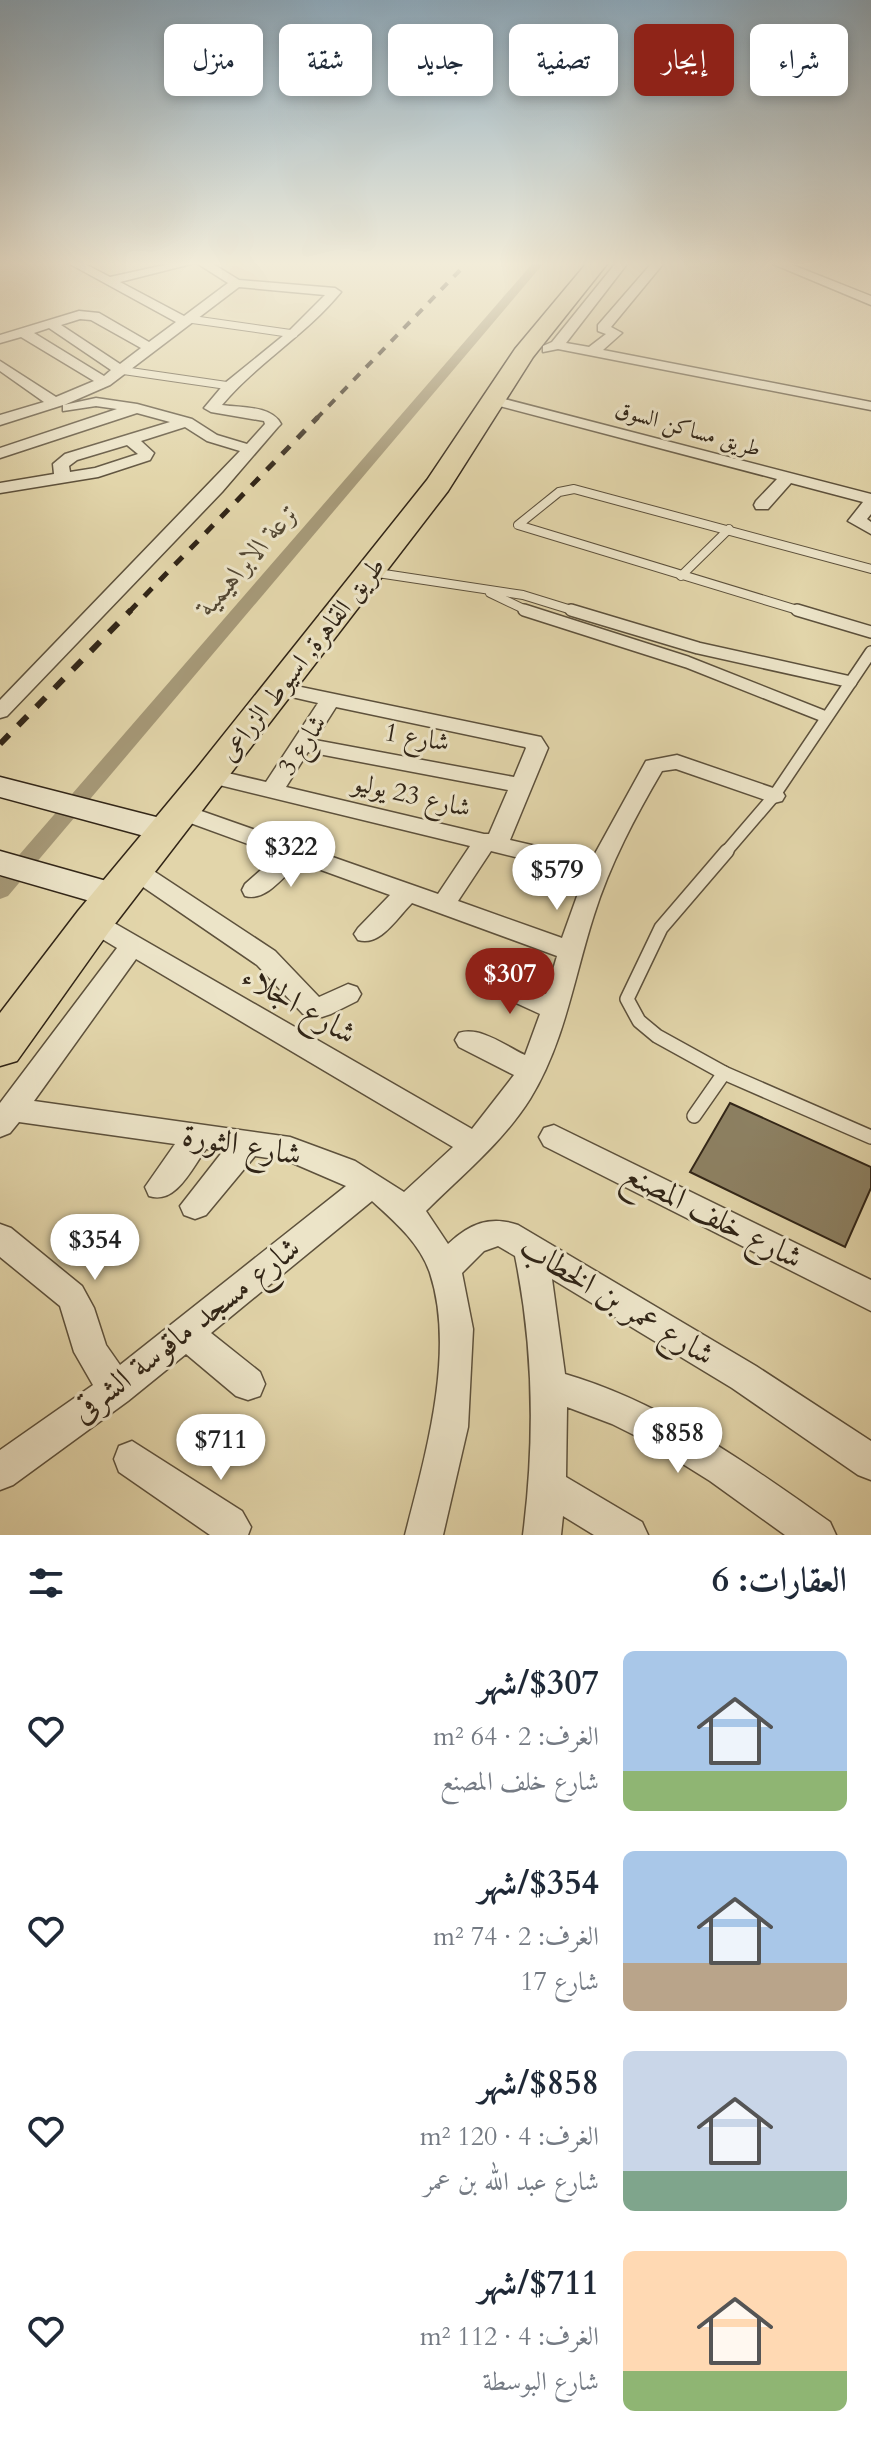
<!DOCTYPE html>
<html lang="ar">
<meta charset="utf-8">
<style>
:root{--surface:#fff;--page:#f6f6f7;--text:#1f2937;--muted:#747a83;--accent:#8f2418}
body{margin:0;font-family:Cardo,Amiri,serif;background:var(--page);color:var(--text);direction:rtl;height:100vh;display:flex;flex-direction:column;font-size:30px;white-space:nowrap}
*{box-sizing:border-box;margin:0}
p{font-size:26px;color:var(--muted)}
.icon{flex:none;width:44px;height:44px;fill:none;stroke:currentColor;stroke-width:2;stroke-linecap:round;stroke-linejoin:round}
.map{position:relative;height:1535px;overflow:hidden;direction:ltr}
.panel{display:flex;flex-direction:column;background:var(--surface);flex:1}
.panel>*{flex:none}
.guide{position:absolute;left:24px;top:24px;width:824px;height:72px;direction:rtl;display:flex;gap:16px}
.price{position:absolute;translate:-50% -68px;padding:0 18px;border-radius:28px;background:#fff;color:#222;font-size:26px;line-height:52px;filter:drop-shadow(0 2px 4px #0008)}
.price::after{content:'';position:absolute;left:50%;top:48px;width:24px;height:18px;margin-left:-12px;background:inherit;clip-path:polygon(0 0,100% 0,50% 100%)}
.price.current{background:var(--accent);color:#fff}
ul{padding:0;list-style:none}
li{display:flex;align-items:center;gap:24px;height:200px;padding:0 24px}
li span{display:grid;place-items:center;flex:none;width:224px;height:160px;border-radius:12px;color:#555}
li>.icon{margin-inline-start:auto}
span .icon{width:96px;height:96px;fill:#fffc;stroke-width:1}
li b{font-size:34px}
h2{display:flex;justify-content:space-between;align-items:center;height:96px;padding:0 24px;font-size:34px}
.chip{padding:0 28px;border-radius:12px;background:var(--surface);box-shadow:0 4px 12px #0003;font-size:28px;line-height:72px}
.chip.current{background:var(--accent);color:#fff}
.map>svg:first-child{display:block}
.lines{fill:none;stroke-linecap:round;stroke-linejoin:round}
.canal{fill:#a69978;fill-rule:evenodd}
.building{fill:#8d8163;stroke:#312517;stroke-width:2}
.service-far3-casing{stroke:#5d513c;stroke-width:9}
.service-far2-casing{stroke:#5d513c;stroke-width:10}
.service-far1-casing{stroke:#5d513c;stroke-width:14}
.service-casing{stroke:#5d513c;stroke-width:16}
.minor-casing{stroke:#5d513c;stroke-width:3}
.secondary-casing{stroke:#312517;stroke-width:3}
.trunk-casing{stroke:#312517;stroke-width:3}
.service-far3{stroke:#ece4c8;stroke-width:7}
.service-far2{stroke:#ece4c8;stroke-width:8}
.service-far1{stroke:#ece4c8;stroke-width:11}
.service{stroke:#ece4c8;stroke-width:13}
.minor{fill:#ece4c8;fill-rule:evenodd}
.secondary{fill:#ece4c8;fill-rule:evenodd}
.trunk{fill:#e2d5aa;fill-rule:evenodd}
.rail-far2{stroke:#312517;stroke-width:4;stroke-dasharray:9 9;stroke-linecap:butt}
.rail-far1{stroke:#312517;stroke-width:5;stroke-dasharray:11 11;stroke-linecap:butt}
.rail{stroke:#312517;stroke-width:6;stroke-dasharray:13 13;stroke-linecap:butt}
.labels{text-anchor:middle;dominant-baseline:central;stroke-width:6;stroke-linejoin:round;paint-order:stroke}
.far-street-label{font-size:22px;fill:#312517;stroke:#ece4c8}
.street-label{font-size:26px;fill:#312517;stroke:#ece4c8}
.water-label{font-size:28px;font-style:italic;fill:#544834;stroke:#ece4c8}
.near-street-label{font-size:32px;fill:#312517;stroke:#ece4c8}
</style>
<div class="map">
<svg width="871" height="1535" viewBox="0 0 871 1535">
<rect width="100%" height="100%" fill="#e2d5aa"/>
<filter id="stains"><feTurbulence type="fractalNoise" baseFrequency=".0025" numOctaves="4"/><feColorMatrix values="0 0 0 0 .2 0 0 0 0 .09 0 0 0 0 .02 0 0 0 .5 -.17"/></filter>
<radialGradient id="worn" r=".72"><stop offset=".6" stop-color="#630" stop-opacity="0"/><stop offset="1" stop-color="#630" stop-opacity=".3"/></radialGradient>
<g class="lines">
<polygon class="canal" points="532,264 543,264 8,896 0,899 0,877"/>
</g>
<polygon class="building" points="730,1103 871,1167 871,1188 845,1247 690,1172"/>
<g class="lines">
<defs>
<g id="service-far3">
<polyline points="189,319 294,334"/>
<polyline points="120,370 230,386"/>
</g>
<g id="service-far2">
<polyline points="371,572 523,595 578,612"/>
<polyline points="681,576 729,529"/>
<polyline points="490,593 530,612"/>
<polyline points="804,612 518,525 559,492 574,489 871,569"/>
</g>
<g id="service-far1">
<polyline points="524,610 687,662 826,717"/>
<polyline points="571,610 698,648 851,682"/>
<polyline points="797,610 871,632"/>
<polyline points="725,853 774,796 871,652"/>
</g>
<g id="service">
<polyline points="727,851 661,928 627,999 639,1021 657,1036 724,1073 871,1137"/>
<polyline points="694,1116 724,1073"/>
</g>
<g id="minor">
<path d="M70 264H85L110 277 169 264H191L120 282 184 316 228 283 198 264H213L239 280 335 288 341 292C306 335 257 363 222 405 241 408 271 405 281 424L278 427 222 492 7 716 0 718V700L240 451 207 441 185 427 141 441 154 453 150 460 98 477 0 493V483L54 474 53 464 65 454 170 422 137 413 0 458V448L117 409 96 406 63 411V405L0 425V415L44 402 0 371V361L56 397 94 381 21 337 0 343V335L79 311 99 313 149 342 176 322ZM239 287 325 295 289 331 225 383 204 408 211 412 264 421 265 424 247 444 217 435 192 419 137 404 96 398 64 405 110 385ZM80 319 91 320 141 348 120 364 61 325ZM49 328 111 370 104 376 34 333ZM127 445 138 454 95 468 70 472 69 466 77 460Z"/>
<polygon points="615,264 627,264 566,343 589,347 606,334 598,331 598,325 651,264 663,264 611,327 622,333 603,350 871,402 871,410 558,349 543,352 543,346 552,342"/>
<polygon points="773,264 790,264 871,296 871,305"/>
<polygon points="493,396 871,494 871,514 867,519 871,522 871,534 848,521 863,502 791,483 768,509 756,509 754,505 756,501 777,479 488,403 486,400"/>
<path d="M277 682 541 737 548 748 510 840 592 859 646 761 677 755 782 791 785 796 782 801 774 803 676 769 662 771C635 817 610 864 594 915 574 977 565 1042 530 1099 503 1142 462 1175 426 1211L448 1244C469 1224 490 1215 518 1225L756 1366 871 1441V1480L858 1475 732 1388 552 1279 565 1374C664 1403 746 1463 830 1522L836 1535H785L710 1481 646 1441 612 1424 567 1407 566 1477 642 1522 648 1535H594L563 1516 561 1535H523C535 1441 534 1349 515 1256L498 1246 484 1251 462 1273 473 1329 468 1427 443 1535H405C425 1457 456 1352 430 1273 420 1243 394 1221 372 1201L211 1333 260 1372 265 1384 260 1396 248 1400 236 1396 186 1354 128 1401 13 1485 0 1490V1450L93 1385 74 1352 60 1306 0 1257V1224L11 1228 82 1286 94 1308 106 1345 120 1365 346 1186 288 1161 255 1156 206 1215 195 1219 184 1215 180 1206 223 1151 206 1149C192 1168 176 1205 149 1196L145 1187 175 1144 19 1122 10 1133 0 1137V1103L117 948 84 928 80 922 84 916 93 913 102 916 472 1129 514 1075 459 1047 455 1040 459 1033C480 1026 506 1046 525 1055L540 1014 477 985 473 978 477 971 486 968 546 994 557 956 412 903C397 918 380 947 358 940L354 934 358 928 390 895 299 862C284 876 266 902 245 896L242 890 245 884 278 855 174 817 171 812 174 807H190L438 894 470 846 203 781 200 776 203 771 211 769 266 782 318 703 270 692 267 688 270 684ZM336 707 525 747 526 748 514 777 315 740ZM308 752 508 790 489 834H484L286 787ZM491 851 585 874 562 938 458 901ZM136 959 453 1147 404 1192 355 1161 290 1137 34 1101Z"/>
<polygon points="135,862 143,864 275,951 319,997 348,984 357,987 361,994 357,1001 331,1014 322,1017 303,1014 257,965 127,876 123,870 127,864"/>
<polygon points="554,1125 871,1280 871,1311 544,1146 539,1137 544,1128"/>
<polygon points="132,1441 242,1511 251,1527 248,1535 210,1535 119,1472 114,1459 119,1446"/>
</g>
<g id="secondary">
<polygon points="0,777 160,818 165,826 160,834 148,837 0,797"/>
<polygon points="0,851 110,882 115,891 110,900 97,903 0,875"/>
</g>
<polygon id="trunk" points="586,264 607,264 533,357 448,491 108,933 17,1061 0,1066 0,1013 78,911 197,768 427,480 515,349"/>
</defs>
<use href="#service-far3" class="service-far3-casing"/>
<use href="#service-far2" class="service-far2-casing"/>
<use href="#service-far1" class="service-far1-casing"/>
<use href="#service" class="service-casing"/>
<use href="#minor" class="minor-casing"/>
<use href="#secondary" class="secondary-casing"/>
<use href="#trunk" class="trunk-casing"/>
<use href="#service-far3" class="service-far3"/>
<use href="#service-far2" class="service-far2"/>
<use href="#service-far1" class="service-far1"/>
<use href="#service" class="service"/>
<use href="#minor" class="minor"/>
<use href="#secondary" class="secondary"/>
<use href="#trunk" class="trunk"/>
<polyline class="rail-far2" points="316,419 466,264"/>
<polyline class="rail-far1" points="129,612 318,417"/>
<polyline class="rail" points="0,744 131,610"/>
</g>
<linearGradient id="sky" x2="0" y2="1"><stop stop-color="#8da9bb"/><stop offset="0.55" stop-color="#f2ecd9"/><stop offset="1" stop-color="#f2ecd9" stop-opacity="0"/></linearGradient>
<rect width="871" height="479" fill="url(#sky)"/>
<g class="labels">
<g class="far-street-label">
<text transform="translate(688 429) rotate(16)">طريق مساكن السوق</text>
</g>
<g class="street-label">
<text transform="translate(302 659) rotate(-52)">طريق القاهرة, اسيوط الزراعى</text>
<text transform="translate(417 737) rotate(10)">شارع 1</text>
<text transform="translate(302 745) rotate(-57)">شارع 3</text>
<text transform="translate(412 795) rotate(13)">شارع 23 يوليو</text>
</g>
<g class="water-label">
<text transform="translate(248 559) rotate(-49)">ترعة الابراهيمية</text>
</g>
<g class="near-street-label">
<text transform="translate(299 1005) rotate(30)">شارع الجلاء</text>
<text transform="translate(242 1145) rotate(10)">شارع الثورة</text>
<text transform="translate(713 1216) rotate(27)">شارع خلف المصنع</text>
<text transform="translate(617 1301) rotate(31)">شارع عمر بن الخطاب</text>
<text transform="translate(186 1330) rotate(-38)">شارع مسجد ماقوسة الشرقى</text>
</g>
</g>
<rect width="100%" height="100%" filter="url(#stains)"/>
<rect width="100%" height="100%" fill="url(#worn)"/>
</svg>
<b class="price" style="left:291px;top:889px">$322</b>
<b class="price" style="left:557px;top:912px">$579</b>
<b class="price current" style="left:510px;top:1016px">$307</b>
<b class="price" style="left:95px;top:1282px">$354</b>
<b class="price" style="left:678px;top:1475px">$858</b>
<b class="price" style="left:221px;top:1482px">$711</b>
<div class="guide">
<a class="chip">شراء</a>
<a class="chip current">إيجار</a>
<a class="chip">تصفية</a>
<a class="chip">جديد</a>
<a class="chip">شقة</a>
<a class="chip">منزل</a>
</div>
</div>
<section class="panel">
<h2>العقارات: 6<svg class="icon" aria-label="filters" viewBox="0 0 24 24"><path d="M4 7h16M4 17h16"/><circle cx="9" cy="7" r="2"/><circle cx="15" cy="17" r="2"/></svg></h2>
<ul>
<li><span style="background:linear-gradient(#a9c7e8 75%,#8fb573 0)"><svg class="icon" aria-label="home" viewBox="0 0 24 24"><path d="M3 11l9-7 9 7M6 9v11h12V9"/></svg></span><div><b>$307/شهر</b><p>الغرف: 2 · 64 m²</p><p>شارع خلف المصنع</p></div><svg class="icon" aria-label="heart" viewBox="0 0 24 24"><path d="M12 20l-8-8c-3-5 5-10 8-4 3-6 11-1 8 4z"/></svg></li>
<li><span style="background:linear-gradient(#a9c7e8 70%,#b9a48a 0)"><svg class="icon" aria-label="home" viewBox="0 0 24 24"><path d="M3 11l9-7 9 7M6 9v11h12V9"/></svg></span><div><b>$354/شهر</b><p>الغرف: 2 · 74 m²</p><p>شارع 17</p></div><svg class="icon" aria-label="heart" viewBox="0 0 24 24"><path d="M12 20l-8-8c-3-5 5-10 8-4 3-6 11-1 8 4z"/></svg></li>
<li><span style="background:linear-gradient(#c9d6e8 75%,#7fa58c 0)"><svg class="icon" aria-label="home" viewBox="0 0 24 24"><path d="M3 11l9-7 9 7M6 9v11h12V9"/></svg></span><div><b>$858/شهر</b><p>الغرف: 4 · 120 m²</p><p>شارع عبد الله بن عمر</p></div><svg class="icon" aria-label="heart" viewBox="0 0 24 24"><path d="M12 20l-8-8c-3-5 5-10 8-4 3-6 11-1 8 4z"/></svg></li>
<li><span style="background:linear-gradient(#ffd9b3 75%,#8fb573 0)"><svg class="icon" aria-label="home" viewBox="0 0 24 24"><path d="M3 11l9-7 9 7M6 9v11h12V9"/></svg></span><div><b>$711/شهر</b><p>الغرف: 4 · 112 m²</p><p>شارع البوسطة</p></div><svg class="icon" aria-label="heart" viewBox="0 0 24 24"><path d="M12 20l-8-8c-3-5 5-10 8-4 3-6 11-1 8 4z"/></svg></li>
</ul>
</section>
